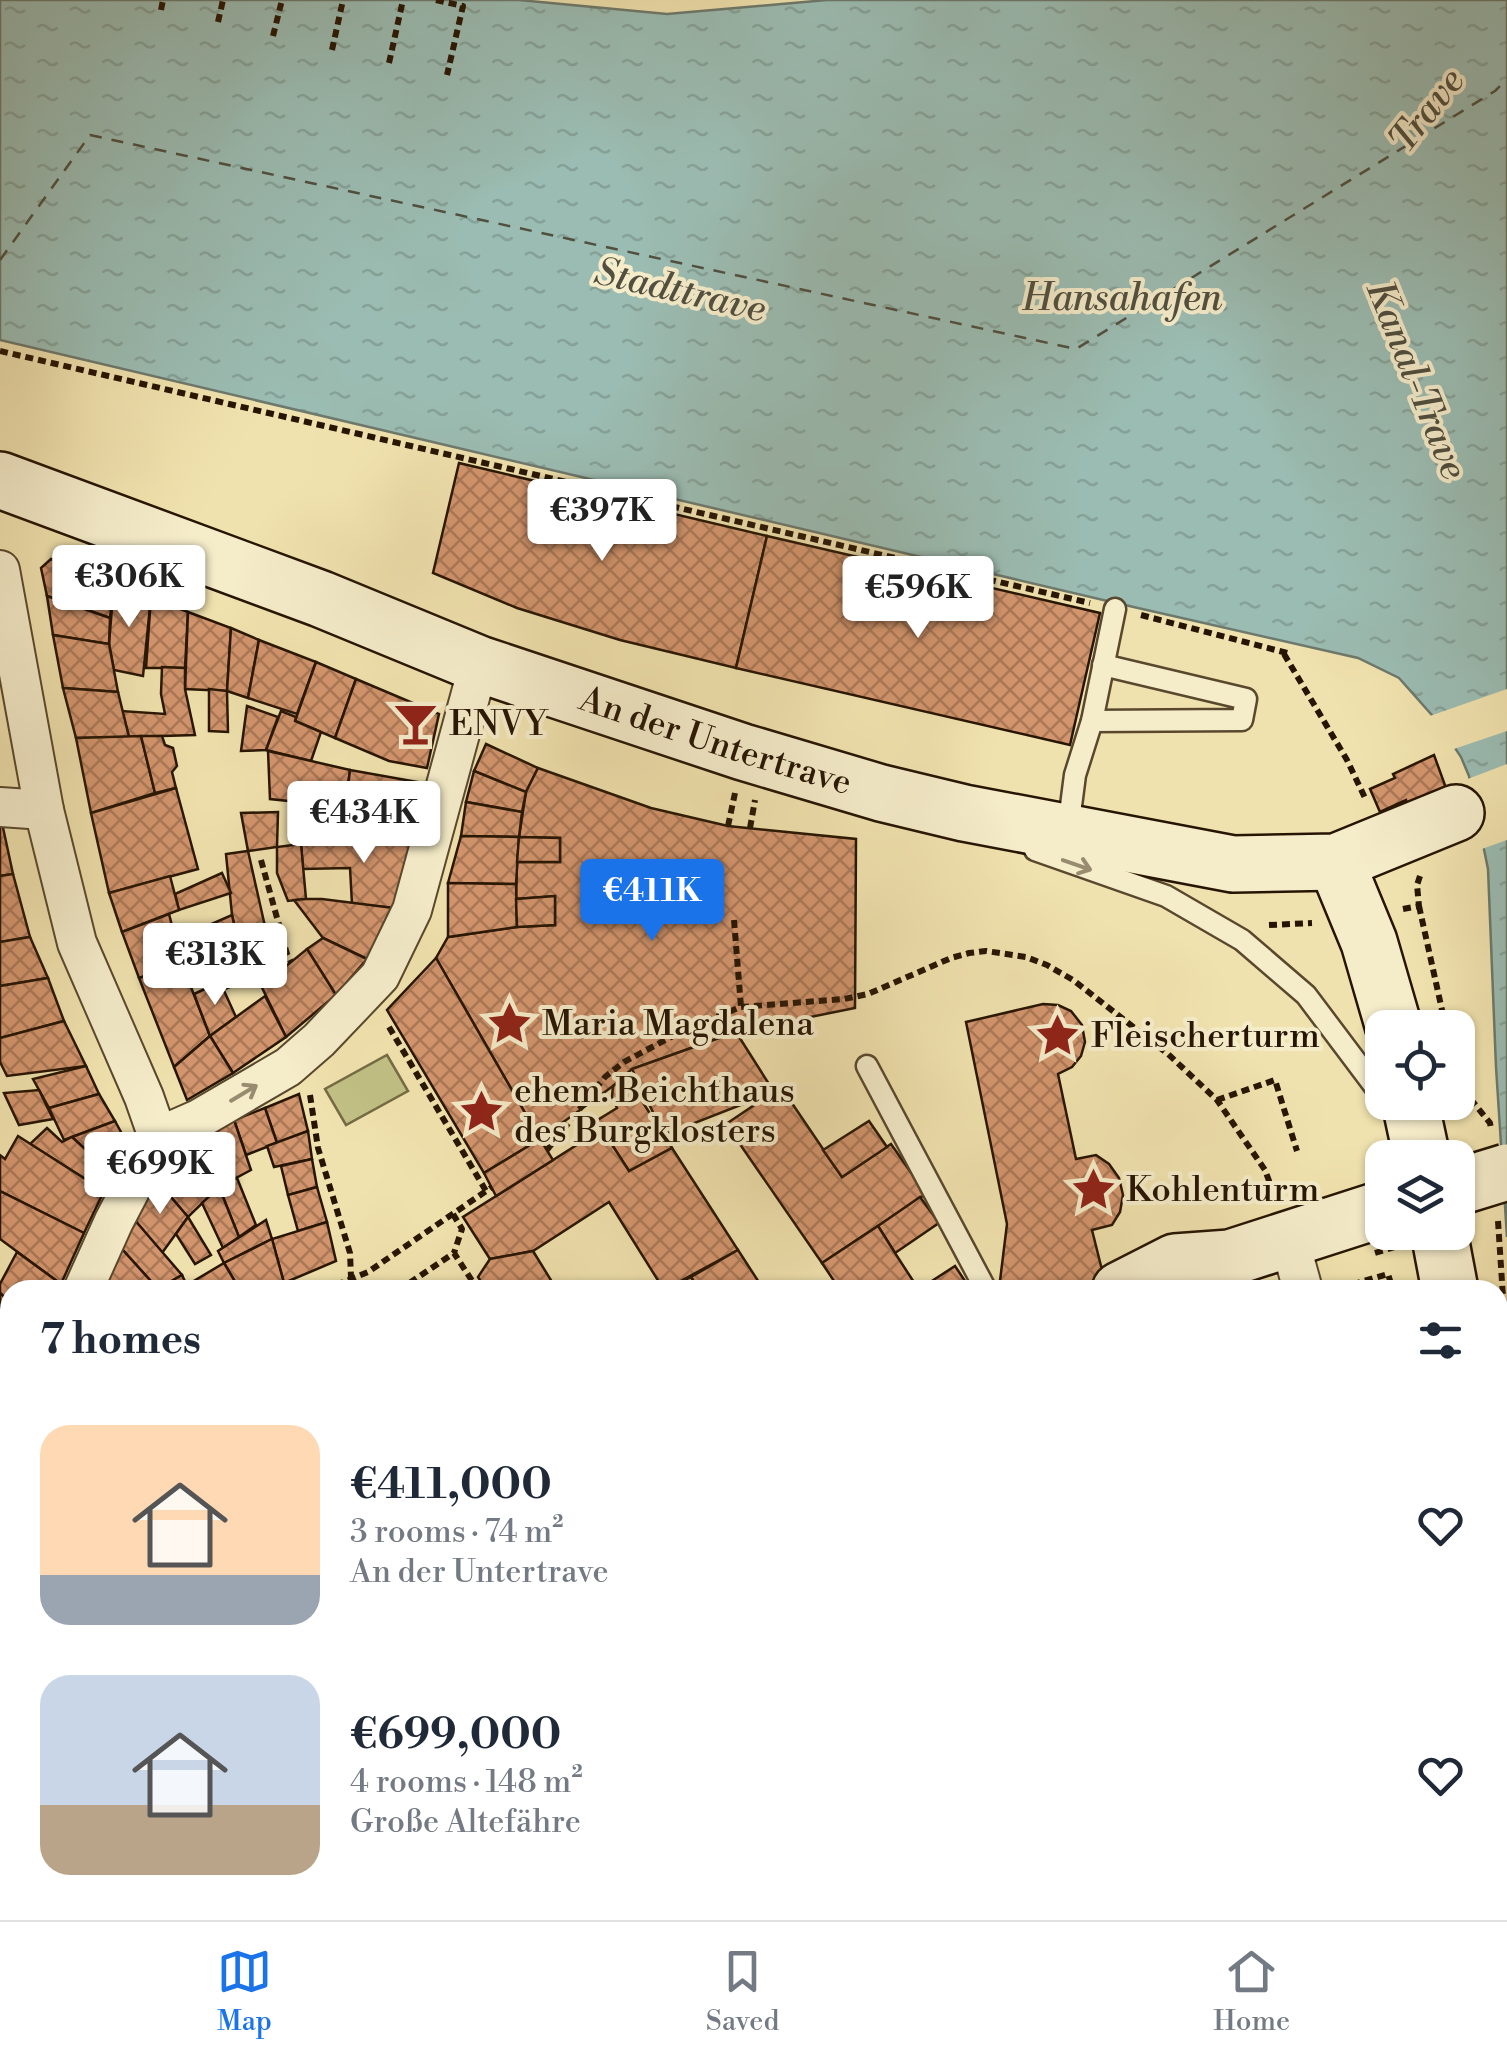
<!DOCTYPE html>
<meta charset="utf-8">
<style>
:root{--surface:#fff;--page:#f6f6f7;--text:#1f2937;--muted:#747a83;--line:#e0e1e3;--accent:#1a73e8}
body{margin:0;font-family:"Libre Bodoni",serif;background:var(--page);color:var(--text);height:100vh;display:flex;flex-direction:column;font-size:38px;white-space:nowrap}
*{box-sizing:border-box;margin:0}
p{font-size:32px;color:var(--muted)}
.icon{flex:none;width:55px;height:55px;fill:none;stroke:currentColor;stroke-width:2;stroke-linecap:round;stroke-linejoin:round}
.map{position:relative;flex:1;overflow:hidden}
.sheet{position:absolute;left:0px;top:1280px;width:1508px;height:640px;display:flex;flex-direction:column;background:var(--surface);border-radius:30px 30px 0 0;box-shadow:0 2px 8px #0004}
.sheet>*{flex:none}
.buttons{position:absolute;left:1365px;top:1010px;display:grid;gap:20px}
.buttons a{display:grid;place-items:center;width:110px;height:110px;border-radius:20px;background:var(--surface);box-shadow:0 2px 8px #0004;font-size:50px}
.price{position:absolute;translate:-50% -85px;padding:0 22px;border-radius:10px;background:#fff;color:#222;font-size:32px;line-height:65px;filter:drop-shadow(0 2px 5px #0008)}
.price::after{content:'';position:absolute;left:50%;top:60px;width:30px;height:22px;margin-left:-15px;background:inherit;clip-path:polygon(0 0,100% 0,50% 100%)}
.price.selected{background:var(--accent);color:#fff}
ul{padding:0;list-style:none}
li{display:flex;align-items:center;gap:30px;height:250px;padding:0 40px}
li span{display:grid;place-items:center;flex:none;width:280px;height:200px;border-radius:30px;color:#555}
li>.icon{margin-inline-start:auto}
span .icon{width:120px;height:120px;fill:#fffc;stroke-width:1}
li b{font-size:42px}
h2{display:flex;justify-content:space-between;align-items:center;height:120px;padding:0 40px;font-size:42px}
.dock{display:flex;justify-content:space-around;align-items:center;height:140px;border-top:2px solid var(--line);background:var(--surface);font-size:28px;color:var(--muted)}
.dock a{display:grid;justify-items:center;gap:5px}
.dock .selected{color:var(--accent)}
.map>svg:first-child{display:block}
.park{fill:#c2c185;stroke:#746b44;stroke-width:2.5}
.water{fill:url(#water-ripples);stroke:#6d796c;stroke-width:2.5}
.pier{fill:#f0e2ae}
.lines{fill:none;stroke-linecap:round;stroke-linejoin:round}
.ferry{stroke:#504f40;stroke-width:2.5;stroke-dasharray:12 10;stroke-linecap:butt}
.building{fill:url(#building-cross-hatch);stroke:#271503;stroke-width:2.5}
.lane-casing{stroke:#59482e;stroke-width:25}
.street-casing{stroke:#59482e;stroke-width:42}
.secondary-casing{stroke:#271503;stroke-width:60}
.path{stroke:#271503;stroke-width:6;stroke-dasharray:8 5;stroke-linecap:butt}
.lane{stroke:#f5ecca;stroke-width:20}
.street{stroke:#f5ecca;stroke-width:38}
.secondary{stroke:#f5ecca;stroke-width:55}
.secondary-bridge-casing{stroke:#271503;stroke-width:60;stroke-linecap:butt}
.path-bridge{stroke:#271503;stroke-width:6;stroke-dasharray:8 5;stroke-linecap:butt}
.secondary-bridge{stroke:#f5ecca;stroke-width:55}
.oneway{stroke:#988b70}
.labels{text-anchor:middle;dominant-baseline:central;stroke-width:8;stroke-linejoin:round;paint-order:stroke}
.poi-label{font-size:35px;fill:#271503;stroke:#f5ecca;text-anchor:start}
.street-label{font-size:35px;fill:#271503;stroke:#f5ecca}
.water-label{font-size:38px;font-style:italic;fill:#504f40;stroke:#f5ecca}
</style>
<div class="map">
<svg width="1507" height="1920" viewBox="0 0 1507 1920">
<defs>
<pattern id="water-ripples" width="26" height="14" patternUnits="userSpaceOnUse" patternTransform="scale(2.5)"><rect width="26" height="14" fill="#9bbcb2"/><path d="M2 4q2-2 4 0t4 0M15 11q2-2 4 0t4 0" fill="none" stroke="#86a197"/></pattern>
<pattern id="building-cross-hatch" width="8" height="8" patternUnits="userSpaceOnUse" patternTransform="scale(2.5)"><rect width="8" height="8" fill="#d3956d"/><path d="M0 0l8 8M0 8l8-8" fill="none" stroke="#ab7857"/></pattern>
</defs>
<rect width="100%" height="100%" fill="#f0e2ae"/>
<filter id="stains"><feTurbulence type="fractalNoise" baseFrequency=".002" numOctaves="4"/><feColorMatrix values="0 0 0 0 .2 0 0 0 0 .09 0 0 0 0 .02 0 0 0 .5 -.17"/></filter>
<radialGradient id="worn" r=".72"><stop offset=".6" stop-color="#630" stop-opacity="0"/><stop offset="1" stop-color="#630" stop-opacity=".3"/></radialGradient>
<polygon class="park" points="387,1055 408,1091 346,1125 325,1089"/>
<polygon class="water" points="0,0 519,0 667,14 827,0 1507,0 1507,1237 1496,1067 1488,869 1469,776 1461,757 1438,722 1399,678 1358,658 1116,603 0,340"/>
<g class="pier">
<polygon points="1507,689 1507,731 1451,750 1427,717"/>
<polygon points="1507,764 1507,840 1479,850 1465,780"/>
</g>
<g class="lines">
<polyline class="ferry" points="0,260 90,135 1076,349 1495,91 1507,79"/>
</g>
<g class="building">
<polygon points="459,463 767,536 736,668 620,640 517,608 433,573"/>
<polygon points="767,536 1100,613 1070,745 736,668"/>
<polygon points="51,559 114,583 110,618 47,596 41,568"/>
<polygon points="114,583 151,597 143,676 114,670 109,644"/>
<polygon points="47,596 110,618 109,644 53,635"/>
<polygon points="151,597 188,612 185,668 146,668"/>
<polygon points="188,612 231,628 227,691 185,689"/>
<polygon points="231,628 259,640 248,698 227,691"/>
<polygon points="53,635 109,644 118,692 63,688"/>
<polygon points="259,640 316,662 297,714 248,698"/>
<polygon points="316,662 356,679 335,738 295,721"/>
<polygon points="162,667 185,668 185,689 195,735 129,737 122,711 165,714 161,694"/>
<polygon points="356,679 439,714 427,768 389,761 335,738"/>
<polygon points="63,688 118,692 129,737 76,738"/>
<polygon points="209,689 227,691 228,732 209,731"/>
<polygon points="247,706 278,717 266,750 241,751"/>
<polygon points="281,711 296,717 295,721 321,732 311,761 266,750"/>
<polygon points="141,736 155,793 91,813 76,738"/>
<polygon points="141,736 162,736 165,745 173,748 177,766 172,772 176,788 155,793"/>
<polygon points="486,744 538,768 526,792 474,771"/>
<polygon points="268,751 350,770 345,807 270,799"/>
<polygon points="1434,755 1446,788 1407,804 1406,800 1380,812 1370,789 1395,778 1393,774"/>
<polygon points="538,768 651,808 728,826 856,839 855,1008 736,1032 632,1069 613,1086 540,1139 436,958 448,937 517,927 555,925 555,896 516,899 517,862 560,862 560,838 519,837 526,792"/>
<polygon points="350,770 423,783 418,815 345,811"/>
<polygon points="474,771 526,792 522,812 466,802"/>
<polygon points="176,788 198,869 109,893 91,813"/>
<polygon points="466,802 522,812 519,837 461,836"/>
<polygon points="307,804 345,807 344,825 307,826"/>
<polygon points="345,811 418,815 413,839 343,840"/>
<polygon points="278,812 277,847 248,851 241,813"/>
<polygon points="0,823 2,823 13,874 0,876"/>
<polygon points="461,836 519,837 516,884 448,883"/>
<polygon points="519,837 560,838 560,862 517,862"/>
<polygon points="413,839 394,908 352,904 350,868 303,869 301,844 343,840"/>
<polygon points="301,844 306,899 288,901 277,873 277,847"/>
<polygon points="248,851 264,922 276,953 253,969 238,942 232,915 226,854"/>
<polygon points="222,873 231,893 179,910 175,894"/>
<polygon points="13,874 30,937 0,942 0,876"/>
<polygon points="170,876 179,910 122,932 109,893"/>
<polygon points="448,883 516,884 517,927 448,937"/>
<polygon points="555,896 555,925 517,927 516,899"/>
<polygon points="306,899 322,899 394,908 367,959 323,938 294,900"/>
<polygon points="169,914 182,964 139,978 122,932"/>
<polygon points="232,915 238,942 208,960 182,964 177,939"/>
<polygon points="30,937 48,978 0,986 0,942"/>
<polygon points="323,938 367,959 336,995 307,949"/>
<polygon points="238,942 256,976 223,990 208,960"/>
<polygon points="307,949 336,995 286,1037 253,969 276,953 285,967"/>
<polygon points="436,958 540,1139 484,1173 387,1010"/>
<polygon points="182,964 210,1036 174,1067 139,978"/>
<polygon points="48,978 64,1021 0,1038 0,986"/>
<polygon points="220,982 236,1017 210,1036 194,994"/>
<polygon points="265,996 286,1037 233,1073 210,1036"/>
<polygon points="1043,1004 1058,1005 1071,1011 1082,1025 1085,1042 1081,1056 1072,1067 1058,1074 1076,1159 1096,1155 1109,1164 1119,1178 1123,1195 1120,1212 1112,1225 1092,1230 1107,1290 993,1290 999,1289 1007,1224 966,1022"/>
<polygon points="64,1021 86,1066 7,1076 0,1062 0,1038"/>
<polygon points="736,1032 774,1092 664,1135 632,1069"/>
<polygon points="210,1036 233,1073 187,1100 174,1067"/>
<polygon points="86,1066 99,1094 49,1108 33,1079"/>
<polygon points="623,1079 640,1085 642,1101 672,1148 629,1171 596,1121 617,1108 612,1097 613,1086"/>
<polygon points="781,1087 842,1177 891,1144 926,1194 822,1263 726,1124"/>
<polygon points="39,1090 53,1119 19,1125 4,1093"/>
<polygon points="99,1094 115,1121 64,1140 49,1108"/>
<polygon points="299,1094 308,1131 277,1143 265,1108"/>
<polygon points="265,1108 277,1143 246,1155 234,1120"/>
<polygon points="234,1120 251,1170 219,1187 196,1144"/>
<polygon points="115,1121 128,1145 98,1142 86,1150 72,1137"/>
<polygon points="869,1121 887,1147 842,1177 823,1150"/>
<polygon points="47,1128 62,1142 72,1137 86,1150 98,1142 128,1145 104,1191 30,1144"/>
<polygon points="602,1129 629,1171 672,1148 738,1250 664,1290 609,1202 533,1251 490,1259 463,1217"/>
<polygon points="308,1131 312,1159 274,1167 267,1146"/>
<polygon points="18,1136 104,1191 84,1233 0,1191 0,1155 5,1159"/>
<polygon points="540,1139 553,1160 496,1196 484,1173"/>
<polygon points="196,1144 219,1187 188,1217 158,1182"/>
<polygon points="312,1159 317,1187 288,1195 281,1166"/>
<polygon points="237,1178 256,1225 239,1237 219,1187"/>
<polygon points="158,1182 188,1217 162,1253 133,1218"/>
<polygon points="219,1187 239,1237 223,1248 202,1203"/>
<polygon points="317,1187 327,1222 298,1231 288,1195"/>
<polygon points="0,1191 84,1233 61,1284 0,1239"/>
<polygon points="920,1197 939,1223 895,1253 878,1226"/>
<polygon points="188,1217 211,1255 195,1264 176,1234"/>
<polygon points="133,1218 182,1275 158,1289 121,1248"/>
<polygon points="266,1220 272,1239 224,1263 218,1251"/>
<polygon points="327,1222 336,1261 284,1283 272,1239"/>
<polygon points="878,1226 895,1253 919,1290 840,1290 822,1263"/>
<polygon points="272,1239 284,1283 270,1290 240,1290 224,1263"/>
<polygon points="121,1248 158,1289 104,1290"/>
<polygon points="738,1250 764,1290 699,1290 691,1277"/>
<polygon points="533,1251 557,1290 486,1290 478,1277 490,1259"/>
<polygon points="17,1252 61,1284 58,1290 10,1290 10,1302 0,1293 0,1284"/>
<polygon points="224,1263 240,1290 189,1290 187,1285"/>
<polygon points="955,1266 971,1290 918,1290"/>
<polygon points="182,1275 189,1290 157,1290 158,1289"/>
<polygon points="691,1277 699,1290 666,1290"/>
<polygon points="0,1293 10,1302 10,1349 0,1337"/>
<polygon points="0,1337 10,1349 10,1398 0,1416"/>
<polygon points="10,1479 10,1530 0,1511 0,1484"/>
<polygon points="0,1511 10,1530 10,1538 0,1543"/>
<polygon points="10,1538 10,1582 0,1559 0,1543"/>
<polygon points="9,1799 10,1801 10,1852 0,1839 0,1807"/>
<polygon points="0,1839 10,1852 10,1883 0,1870"/>
<polygon points="10,1886 10,1910 56,1910 64,1920 8,1920 0,1908 0,1893"/>
<polygon points="56,1910 126,1910 132,1918 130,1920 64,1920"/>
<polygon points="308,1910 329,1910 335,1920 295,1920"/>
<polygon points="329,1910 392,1910 399,1920 335,1920"/>
<polygon points="392,1910 457,1910 441,1920 399,1920"/>
<polygon points="500,1910 534,1910 534,1911 518,1920 505,1920"/>
<polygon points="598,1910 624,1910 629,1920 590,1920 589,1918"/>
<polygon points="628,1910 728,1910 729,1912 717,1920 629,1920 625,1912"/>
<polygon points="728,1910 776,1910 761,1920 717,1920 729,1912"/>
<polygon points="802,1910 827,1910 833,1920 809,1920"/>
<polygon points="827,1910 860,1910 853,1920 833,1920"/>
<polygon points="937,1910 947,1910 954,1920 931,1920"/>
<polygon points="947,1910 1014,1910 1021,1920 954,1920"/>
<polygon points="1014,1910 1051,1910 1058,1920 1021,1920"/>
<polygon points="1144,1910 1158,1910 1175,1920 1135,1920"/>
<polygon points="1158,1910 1188,1910 1182,1920 1175,1920"/>
<polygon points="1211,1910 1261,1910 1279,1920 1227,1920"/>
<polygon points="1287,1910 1328,1910 1343,1919 1282,1920"/>
</g>
<g class="lines">
<defs>
<g id="lane">
<polyline points="1092,721 1242,720 1246,699 1103,665"/>
<polyline points="1068,829 1075,775 1092,721 1115,609"/>
<polyline points="1035,850 1166,896 1242,940 1306,995 1382,1096"/>
<polyline points="867,1066 986,1290"/>
</g>
<g id="street">
<polyline points="0,570 44,810 77,943 144,1097 158,1137 114,1221 83,1290"/>
<polyline points="0,807 44,810"/>
<polyline points="158,1137 199,1119 288,1067 319,1040 380,976 412,910 479,664"/>
<polyline points="1289,1239 1303,1290"/>
<polyline points="0,1449 10,1437"/>
<polyline points="480,1910 485,1920"/>
<polyline points="892,1920 899,1910"/>
</g>
<g id="secondary">
<path id="s1" d="M0 480 321 599 479 664 743 752 881 793 964 813 1233 864 1336 862 1456 813"/>
<polyline points="1336,862 1369,942 1394,1028"/>
<polyline points="1410,1102 1422,1158"/>
<polyline points="1439,1232 1450,1290"/>
<polyline points="1120,1290 1175,1262 1230,1258 1382,1209"/>
<polyline points="210,1920 223,1910"/>
<polyline points="1406,1920 1411,1910"/>
</g>
</defs>
<use href="#lane" class="lane-casing"/>
<use href="#street" class="street-casing"/>
<use href="#secondary" class="secondary-casing"/>
<g class="path">
<polyline points="436,0 463,6 447,75"/>
<polyline points="161,10 163,0"/>
<polyline points="218,22 223,0"/>
<polyline points="273,36 282,0"/>
<polyline points="332,50 343,0"/>
<polyline points="389,63 403,0"/>
<polyline points="0,351 1090,603"/>
<polyline points="1141,615 1291,654"/>
<polyline points="1284,654 1347,760 1366,800"/>
<polyline points="728,826 735,793"/>
<polyline points="750,828 755,800"/>
<polyline points="261,860 287,954 291,962"/>
<polyline points="1419,906 1446,1028"/>
<polyline points="1403,909 1419,906 1417,885 1420,876"/>
<polyline points="734,920 741,1007"/>
<polyline points="1269,925 1312,923"/>
<polyline points="389,1027 486,1191"/>
<polyline points="1458,1077 1460,1086 1490,1123 1491,1129"/>
<polyline points="310,1095 318,1148 350,1253 351,1277"/>
<polyline points="1217,1100 1275,1080 1297,1151"/>
<polyline points="547,1150 605,1077 624,1062 688,1028 741,1007 844,999 868,994 951,958 969,953 986,951 1026,957 1047,965 1073,980 1168,1054 1217,1100 1265,1170 1275,1197"/>
<polyline points="453,1214 462,1229 454,1253"/>
<polyline points="1498,1221 1507,1358"/>
<polyline points="1340,1288 1388,1274 1393,1290"/>
<polyline points="324,1290 368,1272 492,1187"/>
<polyline points="399,1290 454,1253 478,1290"/>
<polyline points="1499,1873 1507,1829"/>
<polyline points="274,1910 280,1920"/>
<polyline points="1492,1920 1493,1910"/>
</g>
<use href="#lane" class="lane"/>
<use href="#street" class="street"/>
<use href="#secondary" class="secondary"/>
<defs>
<polyline id="secondary-bridge" points="1458,1187 1507,1172"/>
</defs>
<use href="#secondary-bridge" class="secondary-bridge-casing"/>
<polyline class="path-bridge" points="1375,1253 1444,1232"/>
<use href="#secondary-bridge" class="secondary-bridge"/>
</g>
<defs><path id="oneway-shaft" d="M-6 0H5M1.5-3L5.5 0L1.5 3" fill="none" stroke-width="1.6" stroke-linecap="round" stroke-linejoin="round" transform="scale(2.5)"/></defs>
<g class="oneway">
<use href="#oneway-shaft" transform="translate(1077 865) rotate(19)"/>
<use href="#oneway-shaft" transform="translate(244 1093) rotate(-31)"/>
</g>
<defs>
<symbol id="bar-bare" viewBox="-9 -9 18 18"><path d="M-6-5H6L.8 .8V4.5H3.5V6h-7V4.5H-.8V.8Z" fill="#8f2418" stroke="#f5ecca" stroke-width="2.5" paint-order="stroke"/></symbol>
<symbol id="sight-bare" viewBox="-9 -9 18 18"><path d="M0-6L1.8-2.2L6-1.7L2.9 1.2L3.7 5.4L0 3.3L-3.7 5.4L-2.9 1.2L-6-1.7L-1.8-2.2Z" fill="#8f2418" stroke="#f5ecca" stroke-width="2.5" paint-order="stroke"/></symbol>
</defs>
<g fill-rule="evenodd">
<use href="#bar-bare" x="384" y="692" width="63" height="63"/>
<use href="#sight-bare" x="478" y="992" width="63" height="63"/>
<use href="#sight-bare" x="1026" y="1004" width="63" height="63"/>
<use href="#sight-bare" x="450" y="1080" width="63" height="63"/>
<use href="#sight-bare" x="1062" y="1158" width="63" height="63"/>
</g>
<g class="labels">
<g class="poi-label">
<text x="449" y="724">ENVY</text>
<text x="542" y="1024">Maria Magdalena</text>
<text x="1091" y="1036">Fleischerturm</text>
<text x="514" y="1091">ehem. Beichthaus<tspan x="514" dy="40">des Burgklosters</tspan></text>
<text x="1126" y="1190">Kohlenturm</text>
</g>
<g class="street-label">
<text stroke="none"><textPath href="#s1" startOffset="762">An der Untertrave</textPath></text>
</g>
<g class="water-label">
<text transform="translate(1427 111) rotate(-52)">Trave</text>
<text transform="translate(680 291) rotate(13)">Stadttrave</text>
<text x="1122" y="298">Hansahafen</text>
<text transform="translate(1416 380) rotate(68)">Kanal-Trave</text>
</g>
</g>
<rect width="100%" height="100%" filter="url(#stains)"/>
<rect width="100%" height="100%" fill="url(#worn)"/>
</svg>
<div class="buttons">
<a><svg class="icon" aria-label="locate" viewBox="0 0 24 24"><circle cx="12" cy="12" r="6"/><path d="M12 2v4M12 18v4M2 12h4M18 12h4"/></svg></a>
<a><svg class="icon" aria-label="layers" viewBox="0 0 24 24"><path d="M12 4l9 5-9 5-9-5zM3 14l9 5 9-5"/></svg></a>
</div>
<b class="price" style="left:602px;top:564px">€397K</b>
<b class="price" style="left:129px;top:630px">€306K</b>
<b class="price" style="left:918px;top:641px">€596K</b>
<b class="price" style="left:364px;top:866px">€434K</b>
<b class="price selected" style="left:652px;top:944px">€411K</b>
<b class="price" style="left:215px;top:1008px">€313K</b>
<b class="price" style="left:160px;top:1217px">€699K</b>
<section class="sheet">
<h2>7 homes<svg class="icon" aria-label="filters" viewBox="0 0 24 24"><path d="M4 7h16M4 17h16"/><circle cx="9" cy="7" r="2"/><circle cx="15" cy="17" r="2"/></svg></h2>
<ul>
<li><span style="background:linear-gradient(#ffd9b3 75%,#9aa5b1 0)"><svg class="icon" aria-label="home" viewBox="0 0 24 24"><path d="M3 11l9-7 9 7M6 9v11h12V9"/></svg></span><div><b>€411,000</b><p>3 rooms · 74 m²</p><p>An der Untertrave</p></div><svg class="icon" aria-label="heart" viewBox="0 0 24 24"><path d="M12 20l-8-8c-3-5 5-10 8-4 3-6 11-1 8 4z"/></svg></li>
<li><span style="background:linear-gradient(#c9d6e8 65%,#b9a48a 0)"><svg class="icon" aria-label="home" viewBox="0 0 24 24"><path d="M3 11l9-7 9 7M6 9v11h12V9"/></svg></span><div><b>€699,000</b><p>4 rooms · 148 m²</p><p>Große Altefähre</p></div><svg class="icon" aria-label="heart" viewBox="0 0 24 24"><path d="M12 20l-8-8c-3-5 5-10 8-4 3-6 11-1 8 4z"/></svg></li>
</ul>
</section>
</div>
<nav class="dock">
<a class="selected"><svg class="icon" aria-label="map" viewBox="0 0 24 24"><path d="M3 6l6-2 6 2 6-2v14l-6 2-6-2-6 2zM9 4v14M15 6v14"/></svg>Map</a>
<a><svg class="icon" aria-label="saved" viewBox="0 0 24 24"><path d="M7 4h10v16l-5-4-5 4z"/></svg>Saved</a>
<a><svg class="icon" aria-label="home" viewBox="0 0 24 24"><path d="M3 11l9-7 9 7M6 9v11h12V9"/></svg>Home</a>
</nav>
